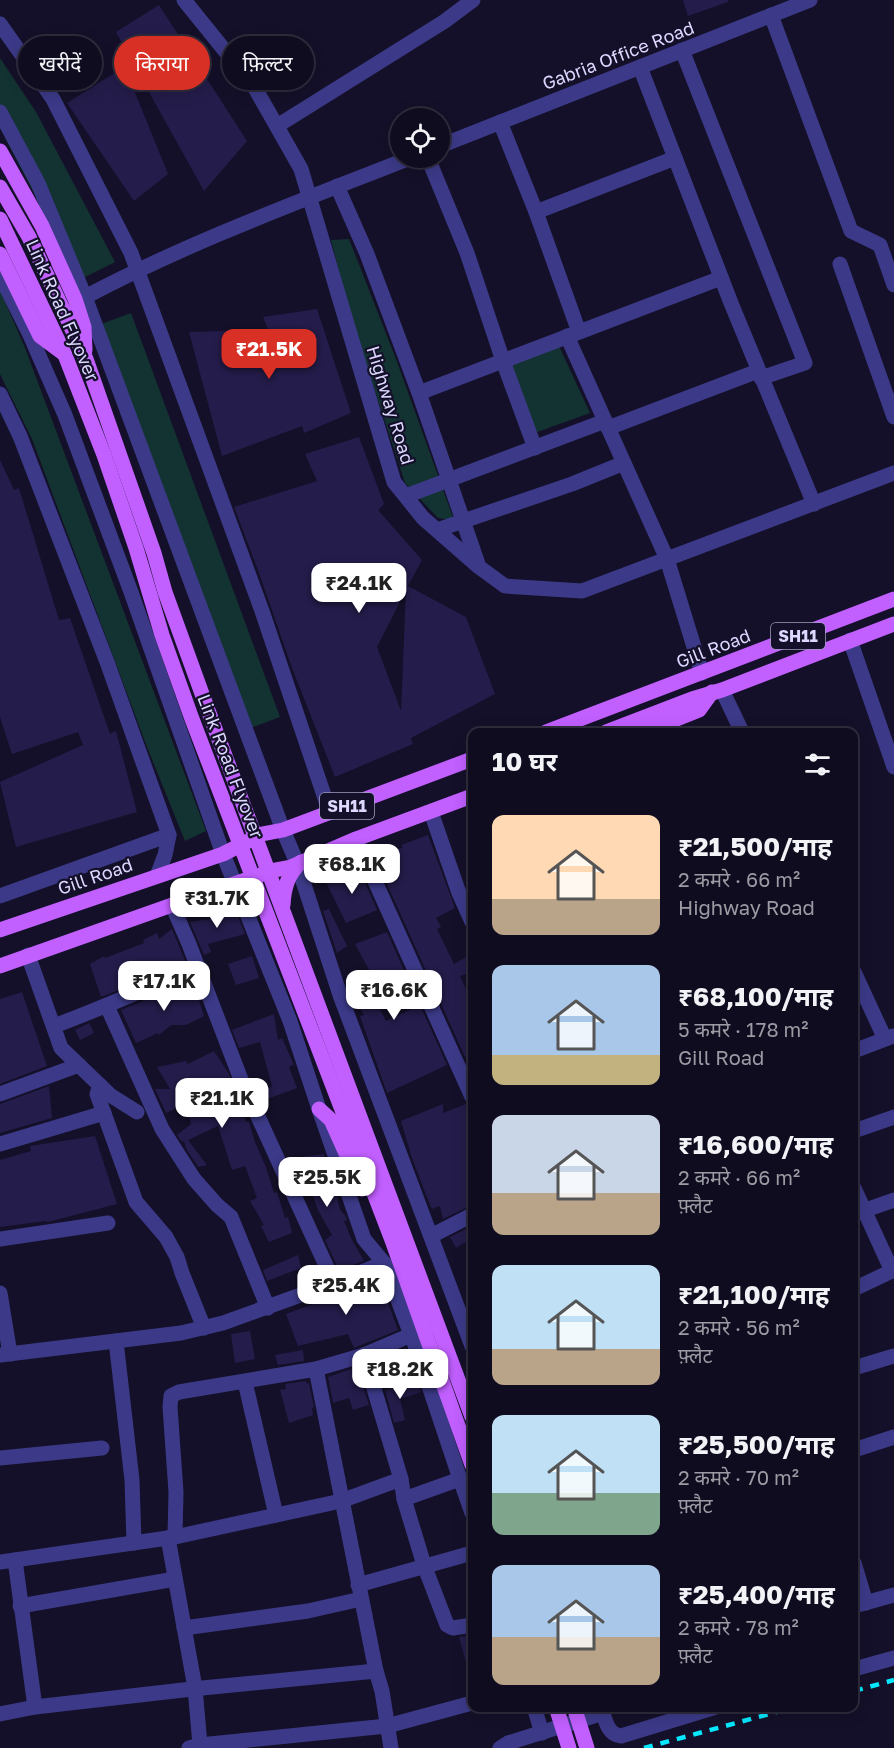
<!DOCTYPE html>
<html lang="hi">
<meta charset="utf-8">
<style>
:root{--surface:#0f0c1f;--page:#1d1a2c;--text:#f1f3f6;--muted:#9b9ba4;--line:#2f2c3d;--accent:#d93025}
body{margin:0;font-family:"Golos Text","Noto Sans Devanagari",sans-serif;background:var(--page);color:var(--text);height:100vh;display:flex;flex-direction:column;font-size:22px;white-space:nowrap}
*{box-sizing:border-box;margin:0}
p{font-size:20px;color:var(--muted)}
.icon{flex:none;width:33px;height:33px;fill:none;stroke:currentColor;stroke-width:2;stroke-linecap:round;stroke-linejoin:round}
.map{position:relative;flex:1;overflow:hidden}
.details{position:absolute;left:468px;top:728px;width:390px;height:984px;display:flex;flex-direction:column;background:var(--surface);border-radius:12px;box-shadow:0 3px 15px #0003,0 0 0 2px var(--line)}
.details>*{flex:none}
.hud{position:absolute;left:18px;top:36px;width:360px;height:54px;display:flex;gap:12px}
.tools{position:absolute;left:390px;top:108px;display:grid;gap:12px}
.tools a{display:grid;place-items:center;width:60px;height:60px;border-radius:50%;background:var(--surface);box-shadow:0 3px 15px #0003,0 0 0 2px var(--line);font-size:30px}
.price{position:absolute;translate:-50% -51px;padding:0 14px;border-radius:12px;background:#fff;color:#222;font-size:20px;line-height:39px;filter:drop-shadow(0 2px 3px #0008)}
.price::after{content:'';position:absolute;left:50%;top:36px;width:18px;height:14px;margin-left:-9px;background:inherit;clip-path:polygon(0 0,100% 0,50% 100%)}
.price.on{background:var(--accent);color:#fff}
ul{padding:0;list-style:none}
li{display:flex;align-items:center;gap:18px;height:150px;padding:0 24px}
li span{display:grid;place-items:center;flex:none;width:168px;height:120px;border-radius:12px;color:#555}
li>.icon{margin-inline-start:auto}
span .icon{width:72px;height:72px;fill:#fffc;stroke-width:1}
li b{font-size:26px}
h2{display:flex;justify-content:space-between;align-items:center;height:72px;padding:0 24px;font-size:26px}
.pill{padding:0 21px;border-radius:27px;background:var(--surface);box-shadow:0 3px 15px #0003,0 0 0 2px var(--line);font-size:21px;line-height:54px}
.pill.on{background:var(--accent);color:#fff}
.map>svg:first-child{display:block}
.green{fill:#133332}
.building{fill:#241c4a;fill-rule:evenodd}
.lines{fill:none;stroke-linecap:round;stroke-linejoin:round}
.minor{stroke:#3c3a88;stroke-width:15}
.major{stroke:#c15fff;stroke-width:15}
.rail{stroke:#04e9ff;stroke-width:4.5;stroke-dasharray:9 8;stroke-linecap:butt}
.labels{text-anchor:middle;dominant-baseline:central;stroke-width:4.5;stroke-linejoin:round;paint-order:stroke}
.shield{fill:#141029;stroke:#a09cbf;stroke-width:1.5}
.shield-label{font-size:16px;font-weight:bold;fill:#dcd8ff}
.street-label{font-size:18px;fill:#dcd8ff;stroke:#141029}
</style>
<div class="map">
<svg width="894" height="1748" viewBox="0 0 894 1748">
<rect width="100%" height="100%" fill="#141029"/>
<g class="green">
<polygon points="0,58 36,112 115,262 79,280 0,128"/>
<polygon points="349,239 396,359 454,520 438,518 405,483 349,311 331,240"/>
<polygon points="0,290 25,348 206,831 185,841 147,747 32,439 0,374"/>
<polygon points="131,313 280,717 245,730 96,326"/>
<polygon points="559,346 590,413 532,434 504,367"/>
</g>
<g class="building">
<polygon points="683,0 728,0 728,2 688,16"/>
<polygon points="159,5 247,141 204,191 145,85 134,90 168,174 134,201 67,103 132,62 116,32"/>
<polygon points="317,309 351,413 304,433 302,426 222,456 189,332 268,330 263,317"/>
<path d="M359 437 384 504 378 510 422 560 408 586 466 617 495 694 411 738 413 744 335 777 292 668 259 573 234 507 317 481 305 454ZM406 590 401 711 377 647Z"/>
<polygon points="0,460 14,490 19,488 59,620 70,618 110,734 116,731 137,812 16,847 0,782 83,745 78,732 12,754 0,717"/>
<polygon points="428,835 455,908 436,918 441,927 437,929 454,964 472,954 472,972 460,976 472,1002 472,1053 465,1057 376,860 403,847 401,845"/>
<polygon points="356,866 359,869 377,910 346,923 326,882"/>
<polygon points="235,909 245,934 208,944 211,952 204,955 190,922 216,918 215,914"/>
<polygon points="329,909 347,946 337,953 323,911"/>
<polygon points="172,929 186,963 101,997 90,964 104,956 105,958 144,943 143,940 157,933 159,939"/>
<polygon points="387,932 409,982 373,997 386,1021 420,1005 447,1065 387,1093 360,1016 364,1015 349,991 374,979 355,944"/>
<polygon points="252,956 259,978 236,985 228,964"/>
<polygon points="193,981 204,1016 186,1025 171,1025 159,1035 158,1033 136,1043 121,1010"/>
<polygon points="22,992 47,1066 0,1084 0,999"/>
<polygon points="274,1014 278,1040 282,1038 293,1063 294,1064 289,1067 297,1088 262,1101 259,1096 272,1086 260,1042 239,1048 232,1030"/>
<polygon points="89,1023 94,1033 80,1040 75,1030"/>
<polygon points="214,1051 229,1074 236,1092 231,1096 247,1122 249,1122 255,1142 266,1167 274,1193 277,1192 285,1218 288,1217 292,1233 269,1242 261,1226 264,1225 250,1201 257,1198 245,1166 232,1170 218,1126 188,1140 207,1165 198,1167 187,1150 184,1141 182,1142 177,1135 191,1124 185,1104 166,1113 155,1089 170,1089 157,1067 186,1061 188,1064"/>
<polygon points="49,1086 52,1118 0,1133 0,1104"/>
<polygon points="443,1104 443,1113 466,1104 471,1107 472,1110 472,1205 443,1219 440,1206 432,1209 426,1195 412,1158 401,1121"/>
<polygon points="95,1136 117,1204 48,1222 45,1221 0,1227 0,1160 31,1151 30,1146"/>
<polygon points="324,1154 325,1166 336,1192 340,1210 345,1215 347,1220 344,1221 351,1238 364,1261 339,1270 325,1240 332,1235 318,1210 312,1193 305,1196 296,1177 293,1158"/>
<polygon points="472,1226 472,1238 456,1248 450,1237"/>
<polygon points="298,1255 301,1268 267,1281 263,1270"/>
<polygon points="378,1276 398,1330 354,1348 348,1334 298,1346 286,1314 322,1301 321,1298"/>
<polygon points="250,1331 255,1359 235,1363 231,1334"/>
<polygon points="406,1348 409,1364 378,1369 376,1361"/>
<polygon points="303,1350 304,1361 278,1365 275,1355"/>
<polygon points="357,1367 369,1405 353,1410 349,1398 333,1403 328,1377"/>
<polygon points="306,1381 307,1384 309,1383 314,1407 312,1408 313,1415 289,1423 280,1390 286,1389 285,1384"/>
<polygon points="418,1384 421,1392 400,1399 405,1420 394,1423 385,1390"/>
<polygon points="472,1635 472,1672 469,1673 459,1637"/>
</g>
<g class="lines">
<g class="minor">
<polyline points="184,0 255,88 301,169 394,482 423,518 479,567 505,586 582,591 894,473"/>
<polyline points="771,15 851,231 880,245 894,285"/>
<polyline points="0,24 53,99 131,253 262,611 330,813"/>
<polyline points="682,50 805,363 761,378"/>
<polyline points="640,67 731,303 814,504"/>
<polyline points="0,112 38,183 85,297 283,830 297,863 340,995 472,1346"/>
<polyline points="500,122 536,212 579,332"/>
<polyline points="277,126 445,21 473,0"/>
<polyline points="440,146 810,0"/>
<polyline points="428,158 467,253 503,361 535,448"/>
<polyline points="337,186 367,254 419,393 478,564"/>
<polyline points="536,212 675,158"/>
<polyline points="840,264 894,417"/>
<polyline points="0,275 30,335 65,415 131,592 223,854 290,1021 319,1109 364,1239 384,1263 418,1353 460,1479 472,1513"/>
<path d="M85 297C189 242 301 201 410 158"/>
<polyline points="567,336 667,559 702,673"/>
<polyline points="419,393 721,278"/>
<polyline points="0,394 20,436 107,662 169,835 165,855 157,876"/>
<polyline points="608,428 758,371"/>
<polyline points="406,496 605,421"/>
<polyline points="437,530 572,484 624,463"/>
<polyline points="850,640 894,767"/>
<polyline points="722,690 742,732"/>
<polyline points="431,812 459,893 472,922"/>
<polyline points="356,839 472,1097"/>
<polyline points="0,896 169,835"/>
<polyline points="172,905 189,944 240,1077 334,1283"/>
<polyline points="28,955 61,1048 110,1095 137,1112"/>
<polyline points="854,972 885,1039"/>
<polyline points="107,1006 162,1129 194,1179 217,1205 231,1217 268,1308"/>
<path d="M54 1026C103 1008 150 986 199 968"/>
<polyline points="854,1051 893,1036"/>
<polyline points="100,1085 97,1094 136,1202 166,1237 177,1257 182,1273 204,1328"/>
<polyline points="0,1094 79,1065"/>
<polyline points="854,1131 894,1117"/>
<polyline points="0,1144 104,1113"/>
<polyline points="854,1188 892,1271"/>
<polyline points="854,1214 894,1200"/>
<polyline points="431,1236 472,1215"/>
<polyline points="0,1239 108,1223"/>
<polyline points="854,1289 894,1270"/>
<polyline points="0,1293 10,1354"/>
<polyline points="116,1341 132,1480 134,1543"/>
<polyline points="0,1355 181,1333 223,1323 334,1283 384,1263"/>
<polyline points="364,1355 401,1479"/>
<polyline points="854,1368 894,1356"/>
<polyline points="316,1369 376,1671 382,1691 391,1748"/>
<polyline points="245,1382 276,1515"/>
<polyline points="854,1450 894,1437"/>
<polyline points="0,1458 102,1448"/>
<polyline points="404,1499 424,1565 447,1625 453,1628 472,1625"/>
<polyline points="175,1537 176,1492 170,1407 171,1396 179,1392 316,1369 364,1355 411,1335"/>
<polyline points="168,1538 195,1688 200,1745"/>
<polyline points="15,1560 35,1707"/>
<polyline points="0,1562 175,1537 341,1501 401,1479 404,1499 460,1479"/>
<polyline points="854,1563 866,1603"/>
<polyline points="358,1585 472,1553"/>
<polyline points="20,1606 175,1579"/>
<polyline points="854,1606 894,1595"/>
<polyline points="184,1628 308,1611 361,1599"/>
<polyline points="854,1669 894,1658"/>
<polyline points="534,1707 542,1733"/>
<path d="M601 1707C605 1718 607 1735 621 1736L716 1707"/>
<polyline points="0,1714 35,1707 192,1689 376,1671"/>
<polyline points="189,1748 200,1745 387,1726 472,1703"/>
<polyline points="500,1748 508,1743 603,1713"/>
</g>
<g class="major">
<polyline points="0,151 42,226 75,299 84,327 85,350"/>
<polyline points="0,187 29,237 86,359 154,553 165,592 205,702 472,1417"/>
<polyline points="0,219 65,355 104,455 136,548 162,635 192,719 392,1240 472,1465"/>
<polyline points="0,254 40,336 63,353"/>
<polyline points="546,732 894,599"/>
<polyline points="606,732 692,699 722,690 894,624"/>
<polyline points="644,732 699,710 712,692"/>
<path d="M283 905C284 887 288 874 301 862"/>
<polyline points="0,930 223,854 262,834 283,830 472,759"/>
<polyline points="0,966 172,905 275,870 291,867 356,839 472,796"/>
<polyline points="319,1109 331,1120 362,1189"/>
<polyline points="556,1707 569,1748"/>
<polyline points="574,1707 587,1748"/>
</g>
<g class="rail">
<polyline points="854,1691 894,1680"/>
<polyline points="644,1748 795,1707"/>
</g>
</g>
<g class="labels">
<g class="shield">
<rect x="771" y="623" width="54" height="26" rx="4.5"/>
<rect x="320" y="793" width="54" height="26" rx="4.5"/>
</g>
<g class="shield-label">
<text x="798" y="636">SH11</text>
<text x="347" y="806">SH11</text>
</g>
<g class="street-label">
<text transform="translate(618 55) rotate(-21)">Gabria Office Road</text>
<text transform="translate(63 310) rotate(66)">Link Road Flyover</text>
<text transform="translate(391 405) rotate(73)">Highway Road</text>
<text transform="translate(713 648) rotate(-21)">Gill Road</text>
<text transform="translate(231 766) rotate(69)">Link Road Flyover</text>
<text transform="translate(95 876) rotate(-19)">Gill Road</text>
</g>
</g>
</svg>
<div class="tools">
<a><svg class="icon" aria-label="locate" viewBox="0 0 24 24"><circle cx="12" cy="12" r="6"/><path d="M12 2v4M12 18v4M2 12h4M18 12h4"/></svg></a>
</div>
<b class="price on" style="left:269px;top:380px">₹21.5K</b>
<b class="price" style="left:359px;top:614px">₹24.1K</b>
<b class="price" style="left:352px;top:895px">₹68.1K</b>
<b class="price" style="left:217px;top:929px">₹31.7K</b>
<b class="price" style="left:164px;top:1012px">₹17.1K</b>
<b class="price" style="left:394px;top:1021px">₹16.6K</b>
<b class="price" style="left:222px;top:1129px">₹21.1K</b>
<b class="price" style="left:327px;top:1208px">₹25.5K</b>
<b class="price" style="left:346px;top:1316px">₹25.4K</b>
<b class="price" style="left:400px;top:1400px">₹18.2K</b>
<div class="hud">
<a class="pill">खरीदें</a>
<a class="pill on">किराया</a>
<a class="pill">फ़िल्टर</a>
</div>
<section class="details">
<h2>10 घर<svg class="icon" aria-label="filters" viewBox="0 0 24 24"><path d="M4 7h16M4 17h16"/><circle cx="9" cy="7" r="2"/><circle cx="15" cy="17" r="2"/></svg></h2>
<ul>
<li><span style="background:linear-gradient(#ffd9b3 70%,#b9a48a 0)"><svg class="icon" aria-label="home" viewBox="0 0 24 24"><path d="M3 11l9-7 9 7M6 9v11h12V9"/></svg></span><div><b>₹21,500/माह</b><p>2 कमरे · 66 m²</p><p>Highway Road</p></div></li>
<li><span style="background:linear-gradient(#a9c7e8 75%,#c2b280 0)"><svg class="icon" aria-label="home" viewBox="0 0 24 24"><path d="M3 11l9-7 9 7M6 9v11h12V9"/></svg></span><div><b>₹68,100/माह</b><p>5 कमरे · 178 m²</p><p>Gill Road</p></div></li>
<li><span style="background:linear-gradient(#c9d6e8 65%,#b9a48a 0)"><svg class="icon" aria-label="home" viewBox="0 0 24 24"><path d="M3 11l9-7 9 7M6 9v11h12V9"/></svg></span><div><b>₹16,600/माह</b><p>2 कमरे · 66 m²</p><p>फ़्लैट</p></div></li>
<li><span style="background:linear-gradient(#bfe0f5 70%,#b9a48a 0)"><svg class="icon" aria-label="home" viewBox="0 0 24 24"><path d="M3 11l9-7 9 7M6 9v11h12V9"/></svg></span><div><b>₹21,100/माह</b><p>2 कमरे · 56 m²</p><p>फ़्लैट</p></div></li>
<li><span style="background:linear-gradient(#bfe0f5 65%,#7fa58c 0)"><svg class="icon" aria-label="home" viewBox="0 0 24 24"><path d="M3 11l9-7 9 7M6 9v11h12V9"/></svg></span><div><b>₹25,500/माह</b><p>2 कमरे · 70 m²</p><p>फ़्लैट</p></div></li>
<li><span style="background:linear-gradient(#a9c7e8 60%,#b9a48a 0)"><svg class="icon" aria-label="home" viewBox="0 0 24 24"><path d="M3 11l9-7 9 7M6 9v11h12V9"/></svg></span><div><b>₹25,400/माह</b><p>2 कमरे · 78 m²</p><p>फ़्लैट</p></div></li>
</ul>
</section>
</div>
